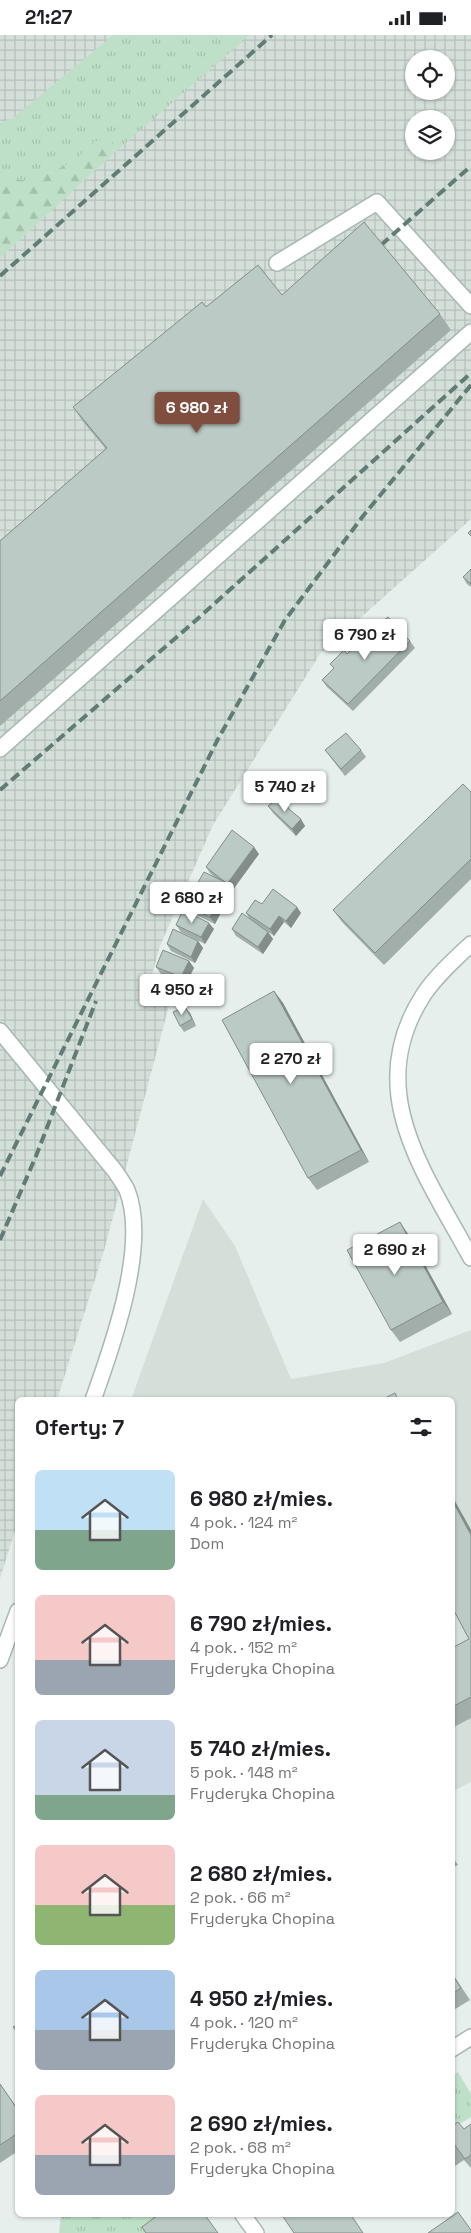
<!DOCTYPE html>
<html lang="pl">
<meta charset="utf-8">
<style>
:root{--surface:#fff;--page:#f6f6f6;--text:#202124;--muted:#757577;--accent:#7f4e3f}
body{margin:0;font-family:"Space Grotesk",sans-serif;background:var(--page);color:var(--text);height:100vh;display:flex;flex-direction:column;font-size:19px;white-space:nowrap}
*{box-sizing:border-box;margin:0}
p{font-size:16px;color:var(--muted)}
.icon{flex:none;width:28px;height:28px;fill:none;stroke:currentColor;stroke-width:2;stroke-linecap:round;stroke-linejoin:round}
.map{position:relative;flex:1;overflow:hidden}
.drawer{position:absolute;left:15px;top:1362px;width:440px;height:820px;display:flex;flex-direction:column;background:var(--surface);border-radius:8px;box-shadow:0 1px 4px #0004}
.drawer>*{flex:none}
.buttons{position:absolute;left:405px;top:15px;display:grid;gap:10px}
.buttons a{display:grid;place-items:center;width:50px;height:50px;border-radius:50%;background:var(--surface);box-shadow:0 1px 4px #0004;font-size:25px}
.price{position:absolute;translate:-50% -42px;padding:0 11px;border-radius:5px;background:#fff;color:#222;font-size:16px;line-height:32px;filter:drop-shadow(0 1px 2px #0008)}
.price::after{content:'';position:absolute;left:50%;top:30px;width:15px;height:11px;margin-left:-8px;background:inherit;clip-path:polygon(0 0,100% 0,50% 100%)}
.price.on{background:var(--accent);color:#fff}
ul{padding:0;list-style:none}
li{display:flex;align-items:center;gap:15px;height:125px;padding:0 20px}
li span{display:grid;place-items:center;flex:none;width:140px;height:100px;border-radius:8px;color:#555}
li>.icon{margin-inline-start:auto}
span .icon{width:60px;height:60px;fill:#fffc;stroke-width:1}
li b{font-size:21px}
h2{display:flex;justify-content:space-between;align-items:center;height:60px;padding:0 20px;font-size:21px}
.status{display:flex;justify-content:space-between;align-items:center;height:35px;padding:0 25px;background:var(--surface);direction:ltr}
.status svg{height:14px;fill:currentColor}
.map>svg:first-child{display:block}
.built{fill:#d4dfda}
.industrial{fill:url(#industrial-grid);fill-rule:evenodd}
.grass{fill:url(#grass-tufts)}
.forest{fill:url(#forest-firs)}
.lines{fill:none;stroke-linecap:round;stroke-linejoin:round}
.minor-casing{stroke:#a8b8b2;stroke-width:18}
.minor{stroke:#fff;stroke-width:15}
.rail{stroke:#5f7d75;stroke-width:4;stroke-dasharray:10 5;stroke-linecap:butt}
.wall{fill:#a1aea9}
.shaded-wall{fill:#838d89}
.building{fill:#bbcac4;stroke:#838d89}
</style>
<div class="status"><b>21:27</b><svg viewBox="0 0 49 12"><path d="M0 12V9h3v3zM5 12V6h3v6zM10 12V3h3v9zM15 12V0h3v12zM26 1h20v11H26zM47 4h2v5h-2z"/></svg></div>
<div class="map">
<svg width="471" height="2198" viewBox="0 0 471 2198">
<defs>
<pattern id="industrial-grid" width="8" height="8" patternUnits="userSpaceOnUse" patternTransform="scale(1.25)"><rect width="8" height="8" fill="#d4dfda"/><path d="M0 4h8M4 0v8" fill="none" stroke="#b6c1bc"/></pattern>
<pattern id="grass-tufts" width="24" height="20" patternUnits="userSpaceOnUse" patternTransform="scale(1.25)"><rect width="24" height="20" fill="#bfe0c8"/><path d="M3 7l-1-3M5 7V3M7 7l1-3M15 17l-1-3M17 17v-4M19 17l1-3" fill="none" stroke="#a4c1ad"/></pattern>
<pattern id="forest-firs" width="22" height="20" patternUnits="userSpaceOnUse" patternTransform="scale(1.25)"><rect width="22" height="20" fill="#bfe0c8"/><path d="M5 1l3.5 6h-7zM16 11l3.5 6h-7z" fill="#a4c1ad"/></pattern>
</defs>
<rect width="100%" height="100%" fill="#e6efeb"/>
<polygon class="built" points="203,1164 235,1211 291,1344 384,1328 471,1295 471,1747 453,1756 452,1365 131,1365"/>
<path class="industrial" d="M0 0H471V484L320 619 213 790 160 911 152 940 169 953 171 963 104 1216 57 1365H18L17 1489 0 1544ZM414 24H446V56H414ZM414 84H446V116H414Z"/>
<g class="grass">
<polygon points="113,0 250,0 113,119 113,104 93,107 75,126 33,145 0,145 0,88 13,83"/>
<polygon points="458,2037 471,2059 471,2082 453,2093 453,2040"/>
<polygon points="61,2180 169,2180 158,2198 59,2198"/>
</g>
<polygon class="forest" points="113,103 113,119 0,223 0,145 33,145 75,126 93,107"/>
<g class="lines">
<defs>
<g id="minor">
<polyline points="277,228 377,167 471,271"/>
<polyline points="0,714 471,297"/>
<path d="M471 909C455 924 437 940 424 959 361 1055 425 1138 471 1223"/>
<path d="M0 996 115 1136C119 1142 124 1149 127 1155 149 1210 112 1312 93 1365"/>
<polyline points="0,1625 18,1576"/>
<polyline points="452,2014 471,2002"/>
<polyline points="243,2180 256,2198"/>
</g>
</defs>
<use href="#minor" class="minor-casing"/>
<use href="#minor" class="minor"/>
<g class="rail">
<polyline points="381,210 471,131"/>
<polyline points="0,241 272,0"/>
<polyline points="0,755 194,587 471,338"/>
<polyline points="0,1141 218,704 285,585 363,481 471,350"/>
<polyline points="0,1205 36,1121 96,966"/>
</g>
</g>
<g class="wall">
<polygon points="282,260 440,279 451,295 0,691 0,506 106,414 84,388 73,372 206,272"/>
<polygon points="471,534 471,552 467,549 463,542"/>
<polygon points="374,593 410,606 415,613 353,676 327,652 322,645 334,634 330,629 347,619 365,611 378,598"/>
<polygon points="325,715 361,715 366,722 345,741"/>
<polygon points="471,757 471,844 384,930 342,887 333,875"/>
<polygon points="268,771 290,775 305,791 296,801 273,778"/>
<polygon points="259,819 232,856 215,889 190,877 185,870 216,843 210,838 206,832"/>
<polygon points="262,869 301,878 291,893 284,887 274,901 255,888 268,897 273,904 263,919 236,901 232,894 250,884 246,878"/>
<polygon points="176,890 214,894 205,909 181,897"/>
<polygon points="198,906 203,913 195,928 171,916 167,909"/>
<polygon points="189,926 194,933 186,948 161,939 156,932"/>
<polygon points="274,956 283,968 369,1127 317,1155 308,1143"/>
<polygon points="185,972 190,978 196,991 184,997 180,991"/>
<polygon points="400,1187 408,1199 452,1279 400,1307 391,1295"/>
<polygon points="452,1461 471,1495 471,1683 452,1693 452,1613 469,1604 452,1572"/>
<polygon points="452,1821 458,1830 452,1833"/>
<polygon points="452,1938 470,1965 452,1976"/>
<polygon points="0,2049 18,2074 18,2116 0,2128"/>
<polygon points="471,2089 471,2133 464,2125 452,2133 452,2091 464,2094"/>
</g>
<g class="shaded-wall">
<polygon points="301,784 305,791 296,801 292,794"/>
<polygon points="254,812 259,819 232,856 215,889 210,882 227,849"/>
<polygon points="297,872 301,878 291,893 286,886"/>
<polygon points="279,881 284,887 274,901 270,894"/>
<polygon points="209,888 214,894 205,909 201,902"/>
<polygon points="268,897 273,904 263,919 258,912"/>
<polygon points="198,906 203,913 195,928 191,922"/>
<polygon points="189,926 194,933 186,948 181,942"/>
<polygon points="274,956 283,968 369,1127 361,1115"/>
<polygon points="185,972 190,978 196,991 192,984"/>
<polygon points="400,1187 408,1199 452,1279 443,1267"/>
<polygon points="452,1461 471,1495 471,1500 452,1465"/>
</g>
<g class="building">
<polygon points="364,187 440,279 0,666 0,506 107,413 73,372 202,267 206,272 258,230 282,260"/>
<polygon points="471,495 471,501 468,498"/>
<polygon points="471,534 471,549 463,542"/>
<polygon points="388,582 410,606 348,669 322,645 334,633 330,629 344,615 347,619 360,606 365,611 378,597 374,593"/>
<polygon points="346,698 361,715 341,734 325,715"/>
<polygon points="463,749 471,757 471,824 375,918 333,875"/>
<polygon points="280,762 290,775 301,784 292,794 268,771"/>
<polygon points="232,795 254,812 227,849 210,882 185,870 204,837 225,847 206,832"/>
<polygon points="273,854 297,872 286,886 279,881 270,894 246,878 255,865 262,869"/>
<polygon points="183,875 209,888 201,902 176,890"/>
<polygon points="242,878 268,897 258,912 232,894"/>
<polygon points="173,894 198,906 191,922 167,909"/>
<polygon points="163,915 189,926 181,942 156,932"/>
<polygon points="274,956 361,1115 308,1143 222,985"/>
<polygon points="185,972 192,984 180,991 173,977"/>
<polygon points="400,1187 443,1267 391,1295 347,1215"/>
<polygon points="395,1358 398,1365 381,1365"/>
<polygon points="452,1465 471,1500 471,1662 452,1672 452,1613 469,1604 452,1572"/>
<polygon points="452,1939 461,1953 452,1959"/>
<polygon points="18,1990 18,1998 13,1992"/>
<polygon points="0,2049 18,2075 18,2098 0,2110"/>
<polygon points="458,2087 464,2094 471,2089 471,2120 465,2124 454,2109 452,2110 452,2091"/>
<polygon points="458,2177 471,2195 471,2198 428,2198"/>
<polygon points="158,2180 205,2180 218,2198 146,2198 142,2192"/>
<polygon points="282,2180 351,2180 363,2198 294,2198"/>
</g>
</svg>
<div class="buttons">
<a><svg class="icon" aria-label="locate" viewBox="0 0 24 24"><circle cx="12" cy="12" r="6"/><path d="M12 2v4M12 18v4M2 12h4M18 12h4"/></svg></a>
<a><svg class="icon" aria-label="layers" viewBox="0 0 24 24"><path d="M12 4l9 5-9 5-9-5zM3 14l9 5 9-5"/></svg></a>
</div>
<b class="price on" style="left:197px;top:399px">6 980 zł</b>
<b class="price" style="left:365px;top:626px">6 790 zł</b>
<b class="price" style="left:285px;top:778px">5 740 zł</b>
<b class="price" style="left:192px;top:889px">2 680 zł</b>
<b class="price" style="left:182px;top:981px">4 950 zł</b>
<b class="price" style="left:291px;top:1050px">2 270 zł</b>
<b class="price" style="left:395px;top:1241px">2 690 zł</b>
<section class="drawer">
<h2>Oferty: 7<svg class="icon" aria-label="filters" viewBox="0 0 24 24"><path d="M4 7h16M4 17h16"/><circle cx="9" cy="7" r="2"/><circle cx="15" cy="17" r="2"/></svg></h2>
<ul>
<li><span style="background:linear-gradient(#bfe0f5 60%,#7fa58c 0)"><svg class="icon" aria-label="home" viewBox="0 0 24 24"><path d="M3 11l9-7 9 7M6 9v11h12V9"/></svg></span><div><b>6 980 zł/mies.</b><p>4 pok. · 124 m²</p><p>Dom</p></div></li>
<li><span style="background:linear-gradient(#f6c9c9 65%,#9aa5b1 0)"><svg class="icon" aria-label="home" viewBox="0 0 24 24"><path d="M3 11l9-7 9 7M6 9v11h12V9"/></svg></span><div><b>6 790 zł/mies.</b><p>4 pok. · 152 m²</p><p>Fryderyka Chopina</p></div></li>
<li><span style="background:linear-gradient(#c9d6e8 75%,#7fa58c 0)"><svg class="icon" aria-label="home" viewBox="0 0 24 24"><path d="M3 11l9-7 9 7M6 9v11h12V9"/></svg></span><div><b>5 740 zł/mies.</b><p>5 pok. · 148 m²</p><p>Fryderyka Chopina</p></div></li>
<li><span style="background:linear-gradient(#f6c9c9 60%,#8fb573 0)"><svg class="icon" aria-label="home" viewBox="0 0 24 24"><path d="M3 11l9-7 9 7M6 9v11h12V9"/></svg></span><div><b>2 680 zł/mies.</b><p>2 pok. · 66 m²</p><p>Fryderyka Chopina</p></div></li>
<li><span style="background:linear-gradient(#a9c7e8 60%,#9aa5b1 0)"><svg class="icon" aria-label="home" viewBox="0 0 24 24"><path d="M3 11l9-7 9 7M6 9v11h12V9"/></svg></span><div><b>4 950 zł/mies.</b><p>4 pok. · 120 m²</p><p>Fryderyka Chopina</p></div></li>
<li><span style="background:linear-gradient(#f6c9c9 60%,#9aa5b1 0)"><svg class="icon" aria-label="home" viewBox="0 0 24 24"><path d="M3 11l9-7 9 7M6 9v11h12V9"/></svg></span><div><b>2 690 zł/mies.</b><p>2 pok. · 68 m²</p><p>Fryderyka Chopina</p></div></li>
</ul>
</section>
</div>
